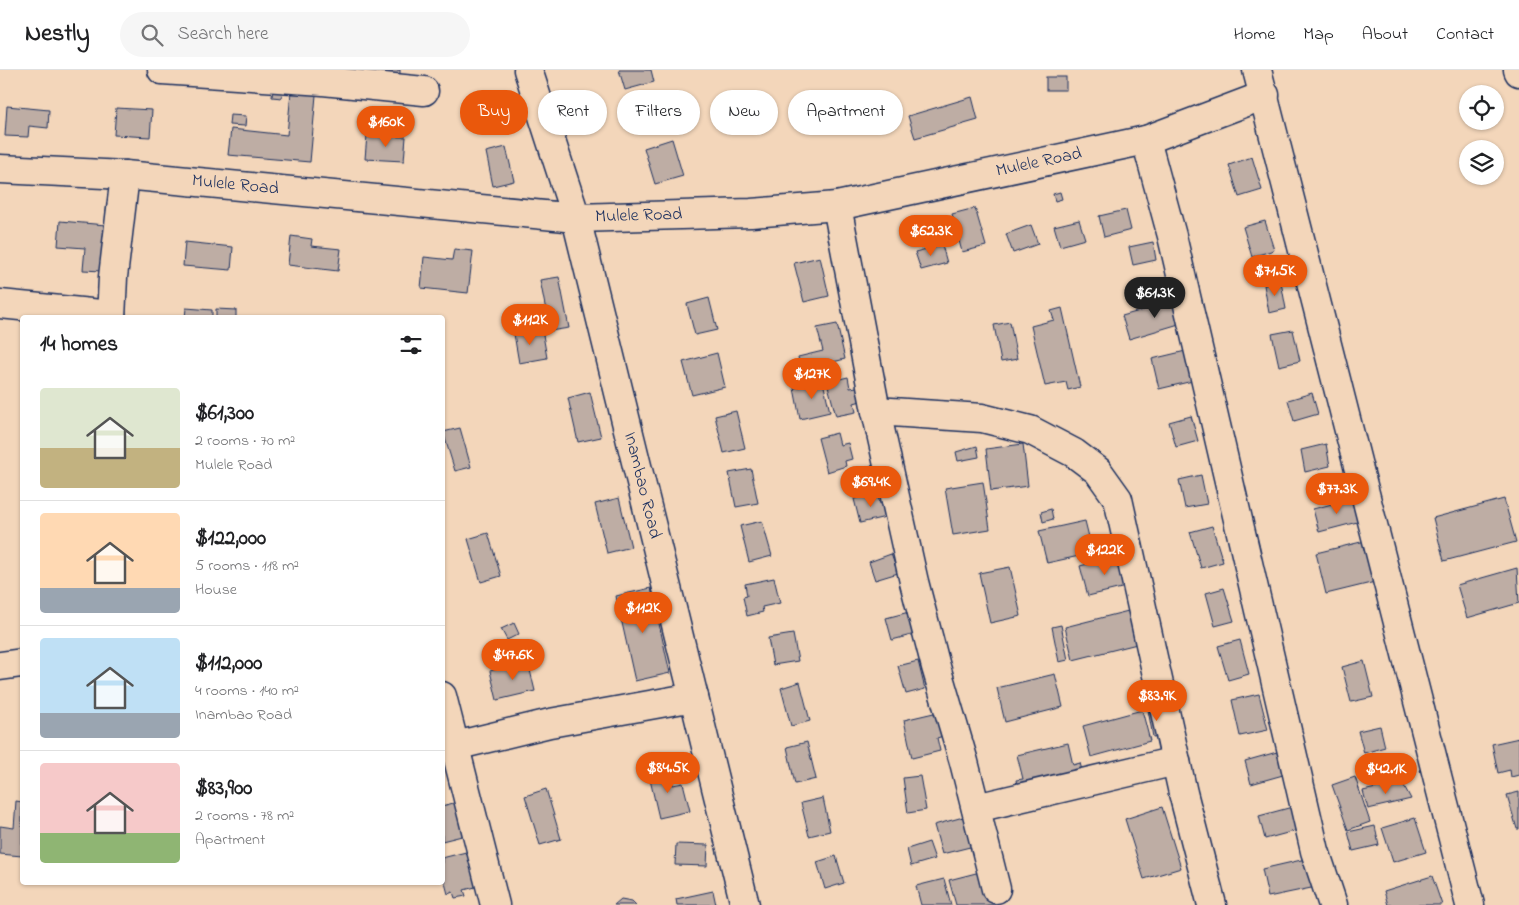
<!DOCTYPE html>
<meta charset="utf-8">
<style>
:root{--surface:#fff;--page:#f6f6f6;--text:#202124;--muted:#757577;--line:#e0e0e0;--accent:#ea580c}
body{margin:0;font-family:"Indie Flower",sans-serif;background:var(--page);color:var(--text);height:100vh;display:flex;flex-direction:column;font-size:19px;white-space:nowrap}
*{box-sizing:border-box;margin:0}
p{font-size:16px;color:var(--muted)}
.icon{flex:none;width:28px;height:28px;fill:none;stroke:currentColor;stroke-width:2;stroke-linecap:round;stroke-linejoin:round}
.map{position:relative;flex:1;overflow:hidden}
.drawer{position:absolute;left:20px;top:245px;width:425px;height:570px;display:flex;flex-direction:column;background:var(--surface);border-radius:5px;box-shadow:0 1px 4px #0004}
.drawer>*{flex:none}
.top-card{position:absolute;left:460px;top:20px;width:475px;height:45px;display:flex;gap:10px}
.controls{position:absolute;left:1459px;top:15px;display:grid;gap:10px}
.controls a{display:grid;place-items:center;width:45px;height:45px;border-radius:50%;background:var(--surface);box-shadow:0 1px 4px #0004;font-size:25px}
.price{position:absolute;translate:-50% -42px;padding:0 11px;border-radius:18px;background:var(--accent);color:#fff;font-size:16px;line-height:32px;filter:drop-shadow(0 1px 2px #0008)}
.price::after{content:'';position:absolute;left:50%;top:30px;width:15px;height:11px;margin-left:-8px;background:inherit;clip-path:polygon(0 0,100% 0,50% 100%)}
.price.selected{background:#222;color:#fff}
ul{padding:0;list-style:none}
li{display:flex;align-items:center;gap:15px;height:125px;padding:0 20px}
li+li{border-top:1px solid var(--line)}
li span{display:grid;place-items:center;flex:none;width:140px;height:100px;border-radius:5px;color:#555}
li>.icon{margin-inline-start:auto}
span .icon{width:60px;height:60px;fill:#fffc;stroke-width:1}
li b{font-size:21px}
h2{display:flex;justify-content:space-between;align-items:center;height:60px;padding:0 20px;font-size:21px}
.pill{padding:0 18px;border-radius:22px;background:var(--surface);box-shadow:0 1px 4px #0004;font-size:18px;line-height:45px}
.pill.selected{background:var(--accent);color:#fff}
header{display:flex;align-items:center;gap:30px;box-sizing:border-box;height:70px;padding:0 25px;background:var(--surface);border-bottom:1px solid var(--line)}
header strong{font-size:24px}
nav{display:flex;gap:28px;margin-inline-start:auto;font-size:18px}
.search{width:350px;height:45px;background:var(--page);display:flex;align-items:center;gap:12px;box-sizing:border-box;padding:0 18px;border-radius:28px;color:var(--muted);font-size:19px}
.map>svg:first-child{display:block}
.building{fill:#beada4;stroke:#1b2f5e}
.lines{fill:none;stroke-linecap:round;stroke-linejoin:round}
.minor-casing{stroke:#1b2f5e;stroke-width:31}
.minor{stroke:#f3d6ba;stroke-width:28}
.labels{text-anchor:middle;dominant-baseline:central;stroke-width:4;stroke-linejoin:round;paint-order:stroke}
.street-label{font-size:18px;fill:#1b2f5e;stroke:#f3d6ba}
</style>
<header>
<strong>Nestly</strong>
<div class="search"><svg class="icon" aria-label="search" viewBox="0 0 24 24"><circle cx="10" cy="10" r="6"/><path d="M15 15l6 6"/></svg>Search here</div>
<nav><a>Home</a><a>Map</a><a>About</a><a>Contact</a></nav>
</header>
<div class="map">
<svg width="1519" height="835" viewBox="0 0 1519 835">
<rect width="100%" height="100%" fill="#f3d6ba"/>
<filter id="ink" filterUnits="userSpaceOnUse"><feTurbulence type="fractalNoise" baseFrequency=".02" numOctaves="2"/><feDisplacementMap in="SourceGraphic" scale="10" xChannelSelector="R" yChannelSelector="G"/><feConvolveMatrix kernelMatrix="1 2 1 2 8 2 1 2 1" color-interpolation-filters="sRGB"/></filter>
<g filter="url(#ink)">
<g class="building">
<rect x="382" y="0" width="18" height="4"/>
<polygon points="619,0 651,0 654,12 625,20"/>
<rect x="1046" y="7" width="20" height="13"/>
<polygon points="273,17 283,18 282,28 272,27"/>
<polygon points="291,22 316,25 310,92 228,85 231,59 287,65"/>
<polygon points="972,27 978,50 915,68 908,46"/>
<polygon points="7,36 49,40 48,58 29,56 28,67 5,66"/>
<polygon points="116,38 152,40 150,67 114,65"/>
<polygon points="230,45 246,46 245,56 229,55"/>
<polygon points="367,65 406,67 404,91 365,89"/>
<polygon points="672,69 683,106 655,114 644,78"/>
<polygon points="506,77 514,111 493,116 486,82"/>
<polygon points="1252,87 1262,120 1239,127 1229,95"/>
<polygon points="1060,122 1062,129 1055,131 1053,124"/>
<polygon points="975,138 986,176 962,182 952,144"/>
<polygon points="1126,140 1131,160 1104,167 1099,146"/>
<polygon points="1079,150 1085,169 1060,176 1054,156"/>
<polygon points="60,151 106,155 102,201 83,200 85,178 58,176"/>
<polygon points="1265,151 1274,180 1252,187 1243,157"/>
<polygon points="1031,155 1038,174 1013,183 1006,164"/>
<polygon points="291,166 312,169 311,176 341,179 338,201 288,195"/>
<polygon points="185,172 233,177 231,200 183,196"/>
<polygon points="1153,172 1156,190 1133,195 1129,177"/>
<polygon points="942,175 947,193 921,200 915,182"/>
<polygon points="454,179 473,181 468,223 421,218 424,187 452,190"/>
<polygon points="820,187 829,226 804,232 794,193"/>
<polygon points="559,207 569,258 550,261 540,210"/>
<polygon points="1281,212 1286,239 1269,243 1264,215"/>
<polygon points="709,228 717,260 695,265 687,234"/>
<polygon points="1182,229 1189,251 1129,269 1122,246"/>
<polygon points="186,238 212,240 212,248 185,248"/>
<polygon points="1062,238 1080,317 1068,320 1066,312 1045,316 1031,256 1054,250 1051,241"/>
<polygon points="216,239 236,240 236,248 216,248"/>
<polygon points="1010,252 1017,289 1001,292 994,255"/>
<polygon points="837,254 845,289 801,300 798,287 823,281 817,258"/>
<polygon points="542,259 547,288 519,293 514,264"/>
<polygon points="1293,260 1300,291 1279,296 1272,264"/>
<polygon points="1194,279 1201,309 1159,319 1152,289"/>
<polygon points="717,283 725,317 692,325 683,292"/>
<polygon points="848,307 850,318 857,317 861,331 854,333 856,342 836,346 827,312"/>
<polygon points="823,312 830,342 800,349 794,318"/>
<polygon points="590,322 601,367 578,372 568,328"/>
<polygon points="1312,323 1318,344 1294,351 1288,330"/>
<polygon points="736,341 745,378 724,383 715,346"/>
<polygon points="1191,346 1198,371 1176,377 1169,352"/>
<polygon points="460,358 471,397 455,401 443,362"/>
<polygon points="837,363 840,375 848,373 852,389 845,391 846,396 827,402 818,368"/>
<polygon points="1023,374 1028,416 991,421 986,379"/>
<polygon points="1326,374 1330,396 1305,402 1301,380"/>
<polygon points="977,376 979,387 958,391 956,382"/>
<polygon points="873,395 876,406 865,410 861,400"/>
<polygon points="751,399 758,433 736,437 729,403"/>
<polygon points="1201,405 1207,434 1185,438 1179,410"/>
<polygon points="983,412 990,459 953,465 945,418"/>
<polygon points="877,423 880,434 886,432 890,446 860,453 854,429"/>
<polygon points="619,428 631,477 607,483 595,434"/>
<polygon points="1355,428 1361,451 1319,462 1313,439"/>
<polygon points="1504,429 1516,472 1444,491 1433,448"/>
<polygon points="1051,439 1053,449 1043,452 1041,442"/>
<polygon points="762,451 772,486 749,492 740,456"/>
<polygon points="1085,451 1093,483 1047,493 1039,461"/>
<polygon points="1212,456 1223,492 1201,498 1190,462"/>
<polygon points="488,463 501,506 481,512 468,469"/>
<polygon points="1365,471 1375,512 1326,524 1316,483"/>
<polygon points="891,484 898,503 875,510 869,492"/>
<polygon points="1122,485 1130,516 1088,526 1080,496"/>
<polygon points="1010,497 1021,546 990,553 979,503"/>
<polygon points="1517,498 1519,533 1467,548 1457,515"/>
<polygon points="774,508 780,533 762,537 763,542 747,546 743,527 747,526 745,514"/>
<polygon points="651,518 670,603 635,611 616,526"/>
<polygon points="1224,518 1234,551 1215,556 1206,523"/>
<polygon points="1136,539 1145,572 1073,590 1065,557"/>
<polygon points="909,542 915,564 892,570 886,548"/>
<polygon points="514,553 519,564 507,570 501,559"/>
<polygon points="1061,555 1068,590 1059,592 1052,557"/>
<polygon points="793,564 798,591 773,595 768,568"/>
<polygon points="1240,570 1249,604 1228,610 1218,576"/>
<polygon points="520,572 524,589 501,594 497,577"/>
<polygon points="918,591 925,619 906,624 898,596"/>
<polygon points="1364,591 1373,627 1351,632 1342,597"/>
<polygon points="528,592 535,621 497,630 490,601"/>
<polygon points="1055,604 1063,637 1005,652 997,618"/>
<polygon points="800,612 810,651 791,656 781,618"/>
<polygon points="1259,624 1268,660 1240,666 1232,630"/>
<polygon points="1162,638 1166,665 1153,667 1148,640"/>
<polygon points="1142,640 1150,671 1091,687 1083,656"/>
<polygon points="938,642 943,666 937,668 940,681 912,688 904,650"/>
<polygon points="1380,656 1385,677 1364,683 1358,661"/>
<polygon points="1519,668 1519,705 1511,707 1510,700 1498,703 1492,674"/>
<polygon points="807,672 816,709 795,714 787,677"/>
<polygon points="1068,673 1073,695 1080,693 1083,704 1018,720 1016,710 1023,709 1017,685"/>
<polygon points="1277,682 1283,705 1251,714 1245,691"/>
<polygon points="668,696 673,715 683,713 690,741 659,748 648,701"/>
<polygon points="920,706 926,740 908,743 903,708"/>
<polygon points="1355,707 1370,752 1348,760 1332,715"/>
<polygon points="1402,712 1411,729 1368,739 1363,721"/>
<polygon points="546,719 561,769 540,775 525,726"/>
<polygon points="1519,722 1519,759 1517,759 1507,725"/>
<polygon points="823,728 830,761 809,766 801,733"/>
<polygon points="465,730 474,763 442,771 442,736"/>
<polygon points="16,731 22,732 22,786 0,784 0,756 14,758"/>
<polygon points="1296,736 1302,759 1265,769 1259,746"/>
<polygon points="1162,737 1181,798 1144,809 1125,749"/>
<polygon points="967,746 974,776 942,784 934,755"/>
<polygon points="1415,748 1426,782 1393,792 1382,758"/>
<polygon points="1375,756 1379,775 1353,781 1348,762"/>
<polygon points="929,772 935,789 911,796 907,779"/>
<polygon points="676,774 708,775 707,796 675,795"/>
<polygon points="470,781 479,816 464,820 466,826 455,828 453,822 448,824 442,802 442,788"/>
<polygon points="836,786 844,813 825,819 817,792"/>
<polygon points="1310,788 1316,817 1268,827 1262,799"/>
<polygon points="980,802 995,835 956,835 949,810"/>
<polygon points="1432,806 1442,835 1388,835 1384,821"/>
<polygon points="944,809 951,835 921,835 916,816"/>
<polygon points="713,821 716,835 677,835 676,829"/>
<polygon points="621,829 632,831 636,835 614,835"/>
</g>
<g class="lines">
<defs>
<g id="minor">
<polyline points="162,0 323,11 424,21"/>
<path id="s1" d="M528 0 576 148 745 835"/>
<polyline points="1257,0 1470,835"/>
<polyline points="1518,0 1519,2"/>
<polyline points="1146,70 1172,166 1315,781 1333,835"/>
<path id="s2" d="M0 99 125 105 576 148 751 143 837 136 1146 70 1265 25"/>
<polyline points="837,136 876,341 914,512 936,597 964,692 996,819"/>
<polyline points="0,234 111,245"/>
<polyline points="111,248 113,207 125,105"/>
<polyline points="876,341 982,348 1030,360 1074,383 1098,401 1118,429 1183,723 1212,835"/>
<polyline points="0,596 22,593"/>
<polyline points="442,626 495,835"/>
<polyline points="455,676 550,653 694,627"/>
<polyline points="976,738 1176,691"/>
</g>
</defs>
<use href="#minor" class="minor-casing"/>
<use href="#minor" class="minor"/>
</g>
</g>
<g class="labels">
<g class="street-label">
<text stroke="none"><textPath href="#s2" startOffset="1046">Mulele Road</textPath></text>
<text stroke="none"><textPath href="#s2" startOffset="236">Mulele Road</textPath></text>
<text stroke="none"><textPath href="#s2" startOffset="641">Mulele Road</textPath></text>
<text stroke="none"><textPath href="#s1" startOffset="431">Inambao Road</textPath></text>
</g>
</g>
</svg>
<div class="controls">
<a><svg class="icon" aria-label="locate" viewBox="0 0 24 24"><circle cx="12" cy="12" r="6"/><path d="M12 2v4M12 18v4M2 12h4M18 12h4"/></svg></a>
<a><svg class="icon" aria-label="layers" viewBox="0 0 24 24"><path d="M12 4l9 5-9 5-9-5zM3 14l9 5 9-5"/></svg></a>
</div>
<b class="price" style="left:386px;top:78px">$160K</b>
<b class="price" style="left:931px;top:187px">$62.3K</b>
<b class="price" style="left:1275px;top:227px">$71.5K</b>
<b class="price selected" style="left:1155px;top:249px">$61.3K</b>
<b class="price" style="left:530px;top:276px">$112K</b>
<b class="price" style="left:812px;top:330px">$127K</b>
<b class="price" style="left:871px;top:438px">$69.4K</b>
<b class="price" style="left:1337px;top:445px">$77.3K</b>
<b class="price" style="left:1105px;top:506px">$122K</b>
<b class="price" style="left:643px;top:564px">$112K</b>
<b class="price" style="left:513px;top:611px">$47.6K</b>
<b class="price" style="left:1157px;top:652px">$83.9K</b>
<b class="price" style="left:668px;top:724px">$84.5K</b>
<b class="price" style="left:1386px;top:725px">$42.1K</b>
<div class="top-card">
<a class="pill selected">Buy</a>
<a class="pill">Rent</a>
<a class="pill">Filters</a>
<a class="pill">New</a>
<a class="pill">Apartment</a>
</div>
<section class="drawer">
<h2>14 homes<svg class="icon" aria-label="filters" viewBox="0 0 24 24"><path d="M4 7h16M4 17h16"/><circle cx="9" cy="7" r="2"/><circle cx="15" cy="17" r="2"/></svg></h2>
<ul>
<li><span style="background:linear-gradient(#dfe7d0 60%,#c2b280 0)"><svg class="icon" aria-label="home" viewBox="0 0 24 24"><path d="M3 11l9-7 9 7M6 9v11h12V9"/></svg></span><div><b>$61,300</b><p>2 rooms · 70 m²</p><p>Mulele Road</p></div></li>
<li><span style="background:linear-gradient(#ffd9b3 75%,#9aa5b1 0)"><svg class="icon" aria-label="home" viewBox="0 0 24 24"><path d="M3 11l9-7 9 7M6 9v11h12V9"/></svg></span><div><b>$122,000</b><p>5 rooms · 118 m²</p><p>House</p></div></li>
<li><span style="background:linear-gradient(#bfe0f5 75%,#9aa5b1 0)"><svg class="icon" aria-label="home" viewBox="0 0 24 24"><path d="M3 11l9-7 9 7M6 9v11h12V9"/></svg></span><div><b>$112,000</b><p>4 rooms · 140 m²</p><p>Inambao Road</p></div></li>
<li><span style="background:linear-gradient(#f6c9c9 70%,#8fb573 0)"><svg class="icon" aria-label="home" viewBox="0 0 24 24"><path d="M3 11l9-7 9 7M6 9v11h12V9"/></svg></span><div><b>$83,900</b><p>2 rooms · 78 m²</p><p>Apartment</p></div></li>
</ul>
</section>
</div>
